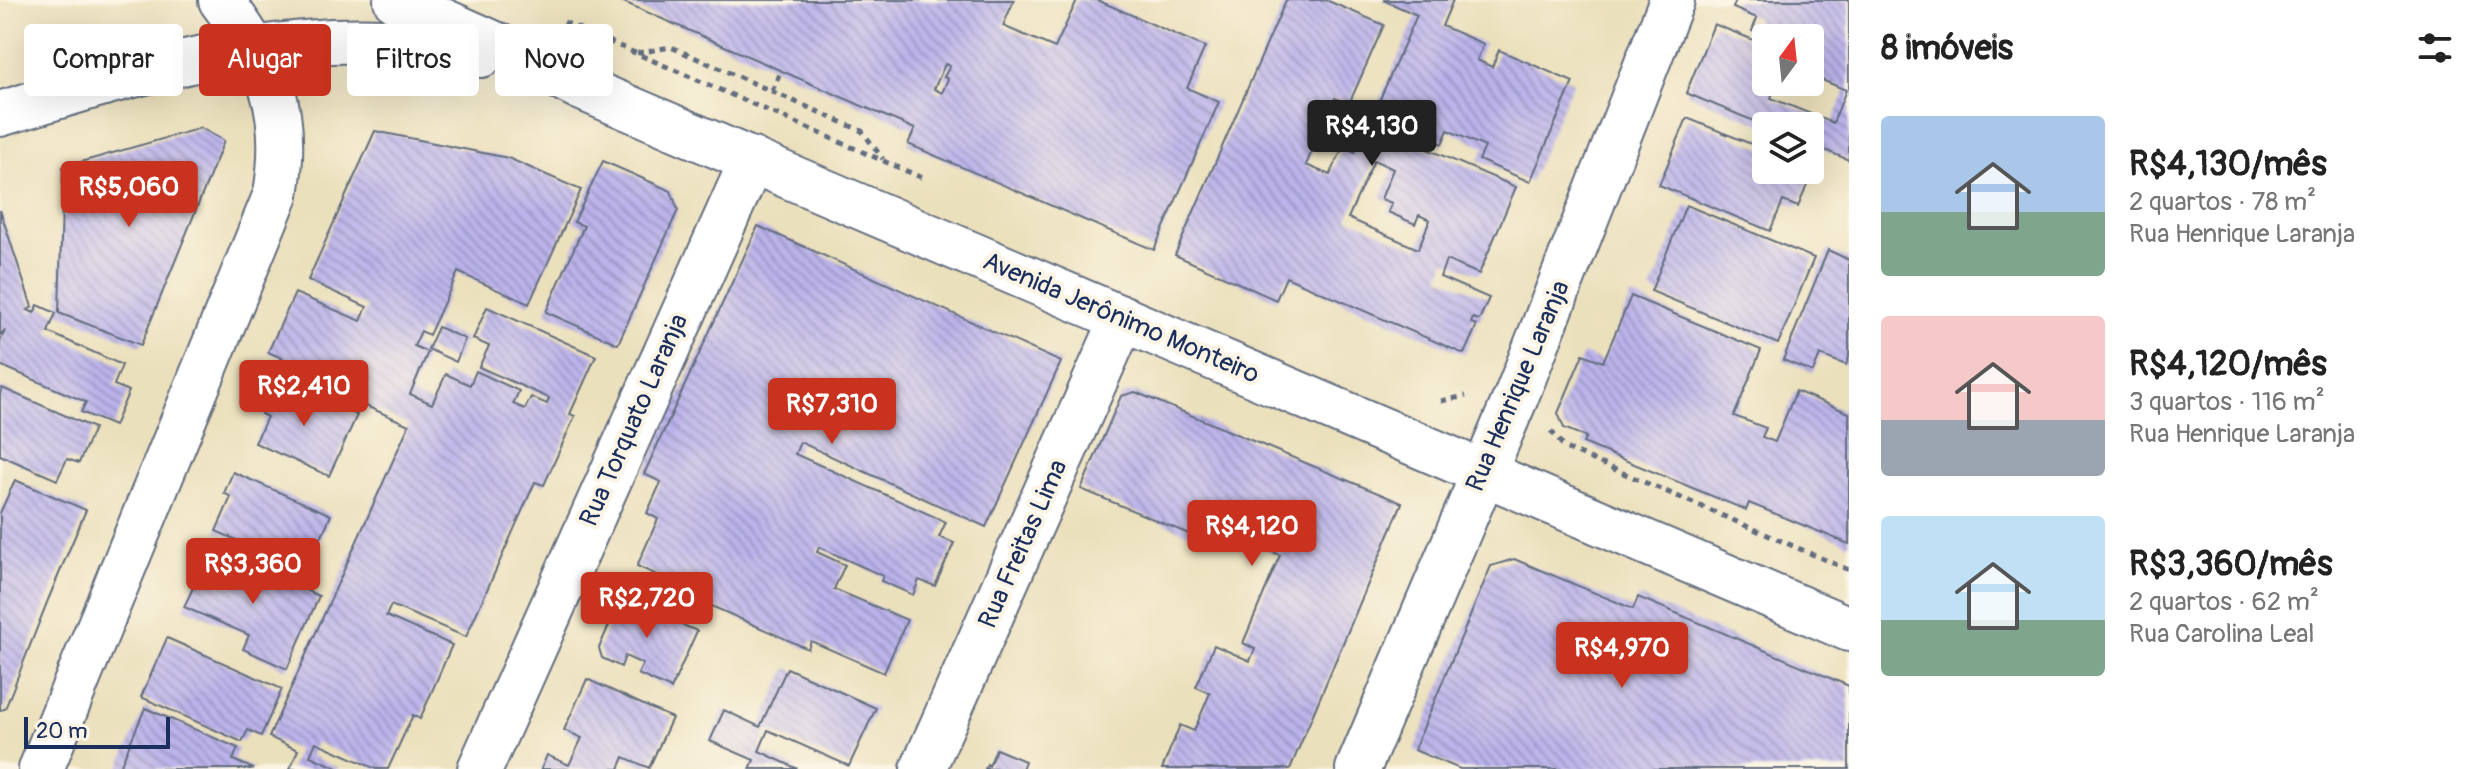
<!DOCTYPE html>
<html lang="pt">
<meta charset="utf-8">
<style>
:root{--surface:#fff;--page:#f6f6f6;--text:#222;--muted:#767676;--accent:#c8321e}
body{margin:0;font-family:Pangolin,sans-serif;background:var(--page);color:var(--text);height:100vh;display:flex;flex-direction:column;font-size:30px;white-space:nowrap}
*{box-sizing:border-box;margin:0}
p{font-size:26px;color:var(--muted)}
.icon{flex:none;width:44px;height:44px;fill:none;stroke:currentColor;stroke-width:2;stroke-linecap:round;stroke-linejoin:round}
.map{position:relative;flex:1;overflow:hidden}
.drawer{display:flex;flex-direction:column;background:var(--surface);width:640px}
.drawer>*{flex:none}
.guide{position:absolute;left:24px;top:24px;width:760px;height:72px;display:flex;gap:16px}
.needle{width:52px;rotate:15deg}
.controls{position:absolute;left:1752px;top:24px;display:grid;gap:16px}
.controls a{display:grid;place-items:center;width:72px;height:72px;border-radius:8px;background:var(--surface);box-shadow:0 8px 32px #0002;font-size:40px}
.scale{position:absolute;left:24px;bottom:20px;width:146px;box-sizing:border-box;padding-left:8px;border:4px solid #1b2f5e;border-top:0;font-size:22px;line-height:28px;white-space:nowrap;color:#1b2f5e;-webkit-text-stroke:6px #fcf5e5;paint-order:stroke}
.price{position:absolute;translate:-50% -68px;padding:0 18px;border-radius:8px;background:var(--accent);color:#fff;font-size:26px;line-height:52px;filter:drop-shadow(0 2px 4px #0008)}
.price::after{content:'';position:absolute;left:50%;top:48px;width:24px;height:18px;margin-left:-12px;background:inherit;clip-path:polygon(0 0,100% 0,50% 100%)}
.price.active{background:#222;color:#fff}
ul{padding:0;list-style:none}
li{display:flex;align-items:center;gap:24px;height:200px;padding:0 32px}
li span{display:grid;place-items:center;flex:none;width:224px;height:160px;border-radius:8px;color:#555}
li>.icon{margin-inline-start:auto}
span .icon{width:96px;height:96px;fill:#fffc;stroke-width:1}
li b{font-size:34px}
h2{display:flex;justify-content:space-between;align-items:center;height:96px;padding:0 32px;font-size:34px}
.chip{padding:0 28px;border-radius:8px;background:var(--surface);box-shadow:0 8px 32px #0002;font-size:28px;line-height:72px}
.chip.active{background:var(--accent);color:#fff}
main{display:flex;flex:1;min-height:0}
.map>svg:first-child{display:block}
.building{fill:url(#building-back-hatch);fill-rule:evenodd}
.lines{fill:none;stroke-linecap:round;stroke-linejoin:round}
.street-casing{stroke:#646d7f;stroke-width:48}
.secondary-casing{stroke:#646d7f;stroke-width:48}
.path{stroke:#646d7f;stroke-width:5;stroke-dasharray:6 6;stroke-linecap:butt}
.street{stroke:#fff;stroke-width:44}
.secondary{stroke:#fff;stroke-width:44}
.labels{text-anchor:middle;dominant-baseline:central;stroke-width:8;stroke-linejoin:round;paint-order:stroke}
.street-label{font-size:26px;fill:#1b2f5e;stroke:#fcf5e5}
</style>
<main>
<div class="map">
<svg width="1849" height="769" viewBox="0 0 1849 769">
<defs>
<pattern id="building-back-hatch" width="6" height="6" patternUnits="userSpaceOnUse" patternTransform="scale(2)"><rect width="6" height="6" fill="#bbb3ea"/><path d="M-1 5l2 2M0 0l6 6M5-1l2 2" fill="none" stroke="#9792c1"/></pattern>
</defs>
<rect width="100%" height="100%" fill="#fcf5e5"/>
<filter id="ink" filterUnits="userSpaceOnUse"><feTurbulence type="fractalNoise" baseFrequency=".0125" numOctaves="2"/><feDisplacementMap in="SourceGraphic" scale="16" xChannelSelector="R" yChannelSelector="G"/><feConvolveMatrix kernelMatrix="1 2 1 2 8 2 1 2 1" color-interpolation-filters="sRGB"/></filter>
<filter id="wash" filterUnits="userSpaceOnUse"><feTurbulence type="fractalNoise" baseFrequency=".006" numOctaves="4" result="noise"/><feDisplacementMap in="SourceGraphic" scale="32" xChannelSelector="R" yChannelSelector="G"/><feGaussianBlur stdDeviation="1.8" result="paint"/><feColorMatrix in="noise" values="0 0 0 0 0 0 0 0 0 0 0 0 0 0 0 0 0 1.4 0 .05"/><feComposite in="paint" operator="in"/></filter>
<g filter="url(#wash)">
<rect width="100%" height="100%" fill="#ebe0bc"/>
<g id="blocks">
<g class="building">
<path d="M619 0H1014L1003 26 1055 48 1077 0H1097L1205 47 1187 88 1219 102 1154 250 908 144 915 129ZM945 64 950 66 944 77 948 79 942 93 934 89Z"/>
<path d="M1286 0H1326L1384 25 1349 104 1335 98 1306 165 1330 175 1343 147 1355 152 1361 139 1346 132 1356 108 1373 115 1417 15 1383 0H1453L1442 26 1484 44 1477 60 1492 67 1499 50 1573 82 1530 182 1479 160 1485 147 1448 130 1442 144 1410 130 1406 140 1516 187 1479 274 1446 260 1440 277 1489 298 1479 320 1473 318 1471 323 1477 325 1464 354 1286 277 1276 300 1175 255ZM1374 160 1393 169 1381 199 1392 203 1388 212 1415 224 1419 215 1430 220 1418 249 1348 218Z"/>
<polygon points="1736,0 1849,0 1849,160 1822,149 1798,207 1783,201 1770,231 1659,185 1687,118 1766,150 1766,170 1810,170 1810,126 1766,126 1686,93 1714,24 1766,45 1766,82 1777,82 1771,98 1833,123 1846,90 1810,75 1810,38 1770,38 1752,31 1757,18 1733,8"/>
<polygon points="201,128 224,141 141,345 59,313 63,167"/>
<polygon points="375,131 508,158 581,190 529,304 458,272 429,335 421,331 414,346 428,352 410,394 432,404 446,374 470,385 476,371 519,391 513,404 525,409 531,397 547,404 549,398 479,367 489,346 473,339 487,307 596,356 570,414 575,416 544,485 535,482 466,637 391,605 386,616 452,645 420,719 413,715 388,769 376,769 316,742 310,756 340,769 290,769 298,750 269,737 409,425 278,367 282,358 268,352 295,293 361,321 367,307 308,280"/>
<polygon points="603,161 671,191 678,210 618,344 546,312 584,226 574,222"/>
<polygon points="1686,205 1814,258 1778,344 1651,291"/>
<polygon points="0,210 32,307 28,310 34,313 38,305 56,313 48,332 122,365 114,385 129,391 114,426 81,412 86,402 0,365 0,342 5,330 0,335"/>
<polygon points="758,226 1061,362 986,527 800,442 795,454 946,522 939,537 954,543 935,586 919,580 913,595 881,581 883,576 819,547 817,552 845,565 834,589 907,620 884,673 811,641 808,649 698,600 701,595 637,566 658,519 647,513 661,482 644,474"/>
<polygon points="1828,250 1849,260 1849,357 1846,365 1820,355 1813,372 1783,360"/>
<polygon points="1631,296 1761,350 1734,416 1766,428 1762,437 1775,442 1796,391 1849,413 1849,544 1749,503 1746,510 1583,443 1586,437 1564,428 1558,413 1583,354 1603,362"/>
<polygon points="438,327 465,339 456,362 428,349"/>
<polygon points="277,379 357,415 329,476 255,443 267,417 261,414"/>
<polygon points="2,388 94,428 79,463 67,459 57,480 0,455 0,393"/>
<polygon points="1135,392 1402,503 1290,769 1162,769 1180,725 1194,731 1210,693 1196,687 1214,645 1250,661 1255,649 1243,643 1280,555 1214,527 1208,542 1081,489 1121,396"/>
<polygon points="233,472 331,515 306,571 216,531 231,497 224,493"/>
<polygon points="15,480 86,510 48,600 5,709 0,710 0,513"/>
<polygon points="211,549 319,596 287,669 243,649 249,635 184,607"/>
<polygon points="1514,559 1633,609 1638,597 1849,686 1849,769 1460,769 1414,750 1491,566"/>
<polygon points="637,596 661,606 666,618 697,631 671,689 638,674 643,664 625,656 621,667 602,658 599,648 609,625 608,611"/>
<polygon points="167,638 282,689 261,736 248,730 242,742 141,697"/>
<polygon points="787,668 876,708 849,766 768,730 759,751 798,769 750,769 754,760 710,741 724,710 760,727"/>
<polygon points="587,679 672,718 649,768 624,757 619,769 541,769 547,755 569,765 582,738 564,730"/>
<polygon points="145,708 238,748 233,760 254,769 119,769"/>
<polygon points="996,749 1025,761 1022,769 985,769 987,764 989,766"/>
</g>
</g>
</g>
<g filter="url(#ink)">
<use href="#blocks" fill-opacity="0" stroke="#646d7f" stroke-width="2"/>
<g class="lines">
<defs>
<g id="street">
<path d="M41 769 276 194C290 111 271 66 221 0"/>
<polyline points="480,769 752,160"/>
<polyline points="923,769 1123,318"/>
<polyline points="1358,769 1516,397 1672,0"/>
</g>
<g id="secondary">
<polyline points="396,0 495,44 582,88 1849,629"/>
<path d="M0 114C154 67 320 14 481 55"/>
</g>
</defs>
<use href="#street" class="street-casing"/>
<use href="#secondary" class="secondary-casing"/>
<g class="path">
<polyline points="564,22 925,179"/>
<polyline points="637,53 671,47 862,131 883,159"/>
<polyline points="772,91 781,70"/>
<polyline points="1441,401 1466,396"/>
<polyline points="1551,431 1565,448 1849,570"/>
</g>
<use href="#street" class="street"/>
<use href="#secondary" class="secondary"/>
</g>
</g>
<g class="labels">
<g class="street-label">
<text transform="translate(1121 318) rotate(23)">Avenida Jerônimo Monteiro</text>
<text transform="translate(1518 386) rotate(-67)">Rua Henrique Laranja</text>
<text transform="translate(634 420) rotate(-66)">Rua Torquato Laranja</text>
<text transform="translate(1023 544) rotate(-66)">Rua Freitas Lima</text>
</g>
</g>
</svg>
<div class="controls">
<a><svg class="needle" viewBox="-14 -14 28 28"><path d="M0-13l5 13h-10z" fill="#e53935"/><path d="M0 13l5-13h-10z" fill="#767676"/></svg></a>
<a><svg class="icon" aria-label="layers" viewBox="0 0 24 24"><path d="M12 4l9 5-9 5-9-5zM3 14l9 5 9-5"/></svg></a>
</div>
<div class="scale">20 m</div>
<b class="price active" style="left:1372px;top:168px">R$4,130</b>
<b class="price" style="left:129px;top:229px">R$5,060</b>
<b class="price" style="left:304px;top:428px">R$2,410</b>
<b class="price" style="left:832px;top:446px">R$7,310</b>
<b class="price" style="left:1252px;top:568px">R$4,120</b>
<b class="price" style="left:253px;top:606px">R$3,360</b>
<b class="price" style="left:647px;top:640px">R$2,720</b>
<b class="price" style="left:1622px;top:690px">R$4,970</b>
<div class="guide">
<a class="chip">Comprar</a>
<a class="chip active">Alugar</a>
<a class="chip">Filtros</a>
<a class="chip">Novo</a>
</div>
</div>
<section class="drawer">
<h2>8 imóveis<svg class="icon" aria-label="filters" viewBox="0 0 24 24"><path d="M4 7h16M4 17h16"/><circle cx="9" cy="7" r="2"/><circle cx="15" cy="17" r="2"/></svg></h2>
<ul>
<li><span style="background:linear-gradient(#a9c7e8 60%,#7fa58c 0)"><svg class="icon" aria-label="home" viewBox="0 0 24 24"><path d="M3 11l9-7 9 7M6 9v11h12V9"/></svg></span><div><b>R$4,130/mês</b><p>2 quartos · 78 m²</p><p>Rua Henrique Laranja</p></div></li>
<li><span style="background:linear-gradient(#f6c9c9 65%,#9aa5b1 0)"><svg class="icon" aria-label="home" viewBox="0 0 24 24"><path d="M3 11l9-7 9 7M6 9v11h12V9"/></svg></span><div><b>R$4,120/mês</b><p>3 quartos · 116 m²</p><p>Rua Henrique Laranja</p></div></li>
<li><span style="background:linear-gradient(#bfe0f5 65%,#7fa58c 0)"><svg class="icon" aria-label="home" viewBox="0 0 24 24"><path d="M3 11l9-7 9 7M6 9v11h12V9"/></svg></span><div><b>R$3,360/mês</b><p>2 quartos · 62 m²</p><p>Rua Carolina Leal</p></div></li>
</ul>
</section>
</main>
